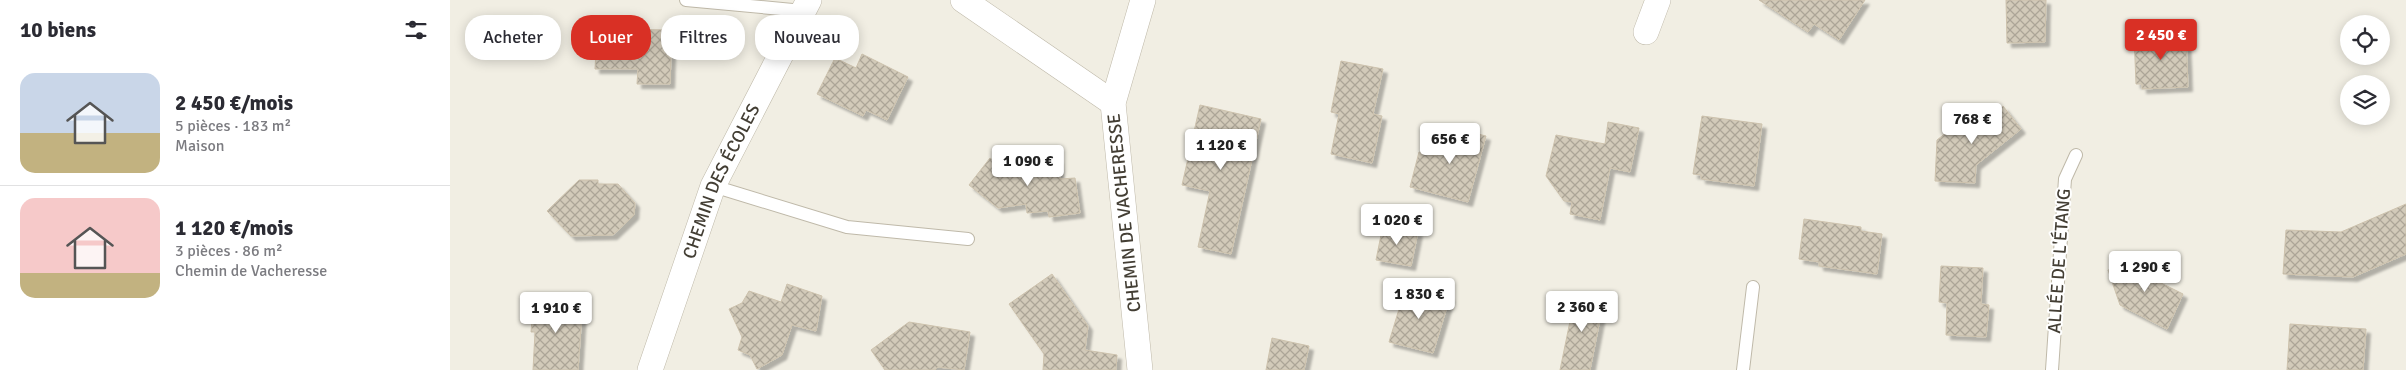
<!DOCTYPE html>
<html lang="fr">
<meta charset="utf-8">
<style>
:root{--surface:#fff;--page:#f2f2f3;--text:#2b2b33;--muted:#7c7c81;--line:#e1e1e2;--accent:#d93025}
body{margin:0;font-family:Signika,sans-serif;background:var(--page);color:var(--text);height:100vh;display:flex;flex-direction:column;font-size:19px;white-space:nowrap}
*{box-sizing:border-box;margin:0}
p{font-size:16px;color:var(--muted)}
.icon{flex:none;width:28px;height:28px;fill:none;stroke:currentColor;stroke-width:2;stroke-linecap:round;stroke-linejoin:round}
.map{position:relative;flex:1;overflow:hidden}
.side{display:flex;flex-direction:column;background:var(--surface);width:450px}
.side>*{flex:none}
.hud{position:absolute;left:15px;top:15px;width:475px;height:45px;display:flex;gap:10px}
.fabs{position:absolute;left:1890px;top:15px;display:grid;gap:10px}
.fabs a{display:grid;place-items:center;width:50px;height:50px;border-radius:50%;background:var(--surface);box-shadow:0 2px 12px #0003;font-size:25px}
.price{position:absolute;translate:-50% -42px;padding:0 11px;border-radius:5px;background:#fff;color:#222;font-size:16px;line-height:32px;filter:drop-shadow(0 1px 2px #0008)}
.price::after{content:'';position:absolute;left:50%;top:30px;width:15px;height:11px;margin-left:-8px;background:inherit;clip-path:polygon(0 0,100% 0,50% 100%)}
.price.current{background:var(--accent);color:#fff}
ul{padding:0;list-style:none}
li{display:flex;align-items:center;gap:15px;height:125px;padding:0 20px}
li+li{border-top:1px solid var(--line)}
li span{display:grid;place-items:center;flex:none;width:140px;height:100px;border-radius:15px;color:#555}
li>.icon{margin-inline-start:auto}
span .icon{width:60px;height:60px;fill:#fffc;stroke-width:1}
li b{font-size:21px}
h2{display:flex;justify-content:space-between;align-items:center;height:60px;padding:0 20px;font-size:21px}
.chip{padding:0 18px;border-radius:20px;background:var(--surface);box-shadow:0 2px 12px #0003;font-size:18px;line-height:45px}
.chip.current{background:var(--accent);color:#fff}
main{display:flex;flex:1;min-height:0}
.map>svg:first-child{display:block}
.building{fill:url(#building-cross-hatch);stroke:#cdc2ad;filter:url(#shadow)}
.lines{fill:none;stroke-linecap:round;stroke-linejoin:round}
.lane-casing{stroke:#bfb9a9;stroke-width:14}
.street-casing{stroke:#bfb9a9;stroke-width:26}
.lane{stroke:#fff;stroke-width:12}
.street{stroke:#fff;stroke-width:25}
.labels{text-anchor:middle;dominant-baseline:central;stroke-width:4;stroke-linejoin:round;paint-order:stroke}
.street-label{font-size:18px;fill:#433e34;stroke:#fff}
</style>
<main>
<section class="side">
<h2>10 biens<svg class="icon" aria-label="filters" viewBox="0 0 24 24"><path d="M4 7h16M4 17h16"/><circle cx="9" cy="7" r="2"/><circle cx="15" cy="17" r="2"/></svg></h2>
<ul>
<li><span style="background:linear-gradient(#c9d6e8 60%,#c2b280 0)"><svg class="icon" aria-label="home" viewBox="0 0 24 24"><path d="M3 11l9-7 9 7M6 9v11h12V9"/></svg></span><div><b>2 450 €/mois</b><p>5 pièces · 183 m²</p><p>Maison</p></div></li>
<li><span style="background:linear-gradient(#f6c9c9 75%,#c2b280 0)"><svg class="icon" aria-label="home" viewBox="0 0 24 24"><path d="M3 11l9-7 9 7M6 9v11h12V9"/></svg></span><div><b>1 120 €/mois</b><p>3 pièces · 86 m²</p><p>Chemin de Vacheresse</p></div></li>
</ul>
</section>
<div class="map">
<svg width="1956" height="370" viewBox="0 0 1956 370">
<defs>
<pattern id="building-cross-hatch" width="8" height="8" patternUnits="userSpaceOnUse" patternTransform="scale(1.25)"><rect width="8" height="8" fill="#d2cab9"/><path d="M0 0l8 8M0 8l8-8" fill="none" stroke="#aca597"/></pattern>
<filter id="shadow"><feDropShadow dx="4.5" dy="4.5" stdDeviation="1" flood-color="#0004"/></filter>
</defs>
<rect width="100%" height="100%" fill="#f1eee3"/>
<g class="building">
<polygon points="1309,0 1415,0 1389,40 1364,24 1358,32"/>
<polygon points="1556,0 1596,0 1595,42 1557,43"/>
<polygon points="147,29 222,30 220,84 187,84 188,69 145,69"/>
<polygon points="1736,34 1738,87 1692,89 1692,84 1686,84 1684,35"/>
<polygon points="412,54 458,77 437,120 416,110 413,116 367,94 385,58 406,68"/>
<polygon points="891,61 933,69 923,114 932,116 922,163 881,154 889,114 881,112"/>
<polygon points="750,105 811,119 781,254 748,247 760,191 732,185"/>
<polygon points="1553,106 1571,129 1526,165 1525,183 1485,181 1487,140 1522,112 1531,123"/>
<polygon points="1252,116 1312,124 1304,186 1251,179 1251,175 1243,174"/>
<polygon points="1158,122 1189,128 1180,172 1160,168 1150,220 1120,214 1122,202 1114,201 1096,176 1106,135 1155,144"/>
<polygon points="995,126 1036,136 1018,202 960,187 969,152 987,156"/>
<polygon points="540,158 552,167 608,159 610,179 625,178 630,213 599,217 598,211 577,213 576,204 548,208 519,185"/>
<polygon points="129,180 148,180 148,184 168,184 185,203 184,215 163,235 121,236 97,211"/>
<polygon points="1956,204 1956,254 1903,277 1833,274 1836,230 1891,232"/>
<polygon points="1354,219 1411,227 1411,231 1432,234 1427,274 1369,266 1369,262 1349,259"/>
<polygon points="933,225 968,232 961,266 926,260"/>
<polygon points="1696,260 1703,279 1733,294 1717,329 1670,305 1658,270"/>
<polygon points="1491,266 1533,268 1531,304 1539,305 1536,337 1496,335 1497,303 1489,302"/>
<polygon points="602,274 638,326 635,350 667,355 666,370 593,370 594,354 559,304"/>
<polygon points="337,284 372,296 366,331 342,325 332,355 307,369 300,355 288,350 292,337 279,309 292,303 299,291 331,302"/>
<polygon points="956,286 1000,297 983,353 939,342"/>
<polygon points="1126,292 1154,299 1140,370 1110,370"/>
<polygon points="84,295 125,298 124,313 132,313 128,370 83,370 85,332 81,332"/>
<polygon points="459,322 520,332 514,370 488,367 485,370 435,370 421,350"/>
<polygon points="1840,324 1916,329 1913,370 1837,370"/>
<polygon points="822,338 859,346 854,370 816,370"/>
</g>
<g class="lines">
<defs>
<g id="lane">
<polyline points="236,0 353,11"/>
<polyline points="263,186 397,227 518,239"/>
<polyline points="1293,370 1303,287"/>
<polyline points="1602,370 1615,179 1626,155"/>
</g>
<g id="street">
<polyline points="513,0 663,103"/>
<polyline points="1196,32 1208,0"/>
<path id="s1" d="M200 370 263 186 359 0"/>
<polyline points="690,370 663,103 693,0"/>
</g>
</defs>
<use href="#lane" class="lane-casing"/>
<use href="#street" class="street-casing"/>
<use href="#lane" class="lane"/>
<use href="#street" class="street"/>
</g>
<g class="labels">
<g class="street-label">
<text stroke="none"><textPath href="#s1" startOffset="202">CHEMIN DES ÉCOLES</textPath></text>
<text transform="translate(674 213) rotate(-96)">CHEMIN DE VACHERESSE</text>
<text transform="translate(1609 261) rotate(-86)">ALLÉE DE L'ÉTANG</text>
</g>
</g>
</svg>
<div class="fabs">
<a><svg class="icon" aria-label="locate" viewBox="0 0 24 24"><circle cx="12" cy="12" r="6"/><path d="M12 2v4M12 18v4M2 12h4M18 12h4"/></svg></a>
<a><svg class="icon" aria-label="layers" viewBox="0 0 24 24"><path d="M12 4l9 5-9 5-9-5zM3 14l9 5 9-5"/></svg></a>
</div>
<b class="price current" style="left:1711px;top:61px">2 450 €</b>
<b class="price" style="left:1522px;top:145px">768 €</b>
<b class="price" style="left:1000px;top:165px">656 €</b>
<b class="price" style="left:771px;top:171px">1 120 €</b>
<b class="price" style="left:578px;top:187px">1 090 €</b>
<b class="price" style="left:947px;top:246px">1 020 €</b>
<b class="price" style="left:1695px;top:293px">1 290 €</b>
<b class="price" style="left:969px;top:320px">1 830 €</b>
<b class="price" style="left:1132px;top:333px">2 360 €</b>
<b class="price" style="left:106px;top:334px">1 910 €</b>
<div class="hud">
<a class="chip">Acheter</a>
<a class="chip current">Louer</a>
<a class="chip">Filtres</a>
<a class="chip">Nouveau</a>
</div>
</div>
</main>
